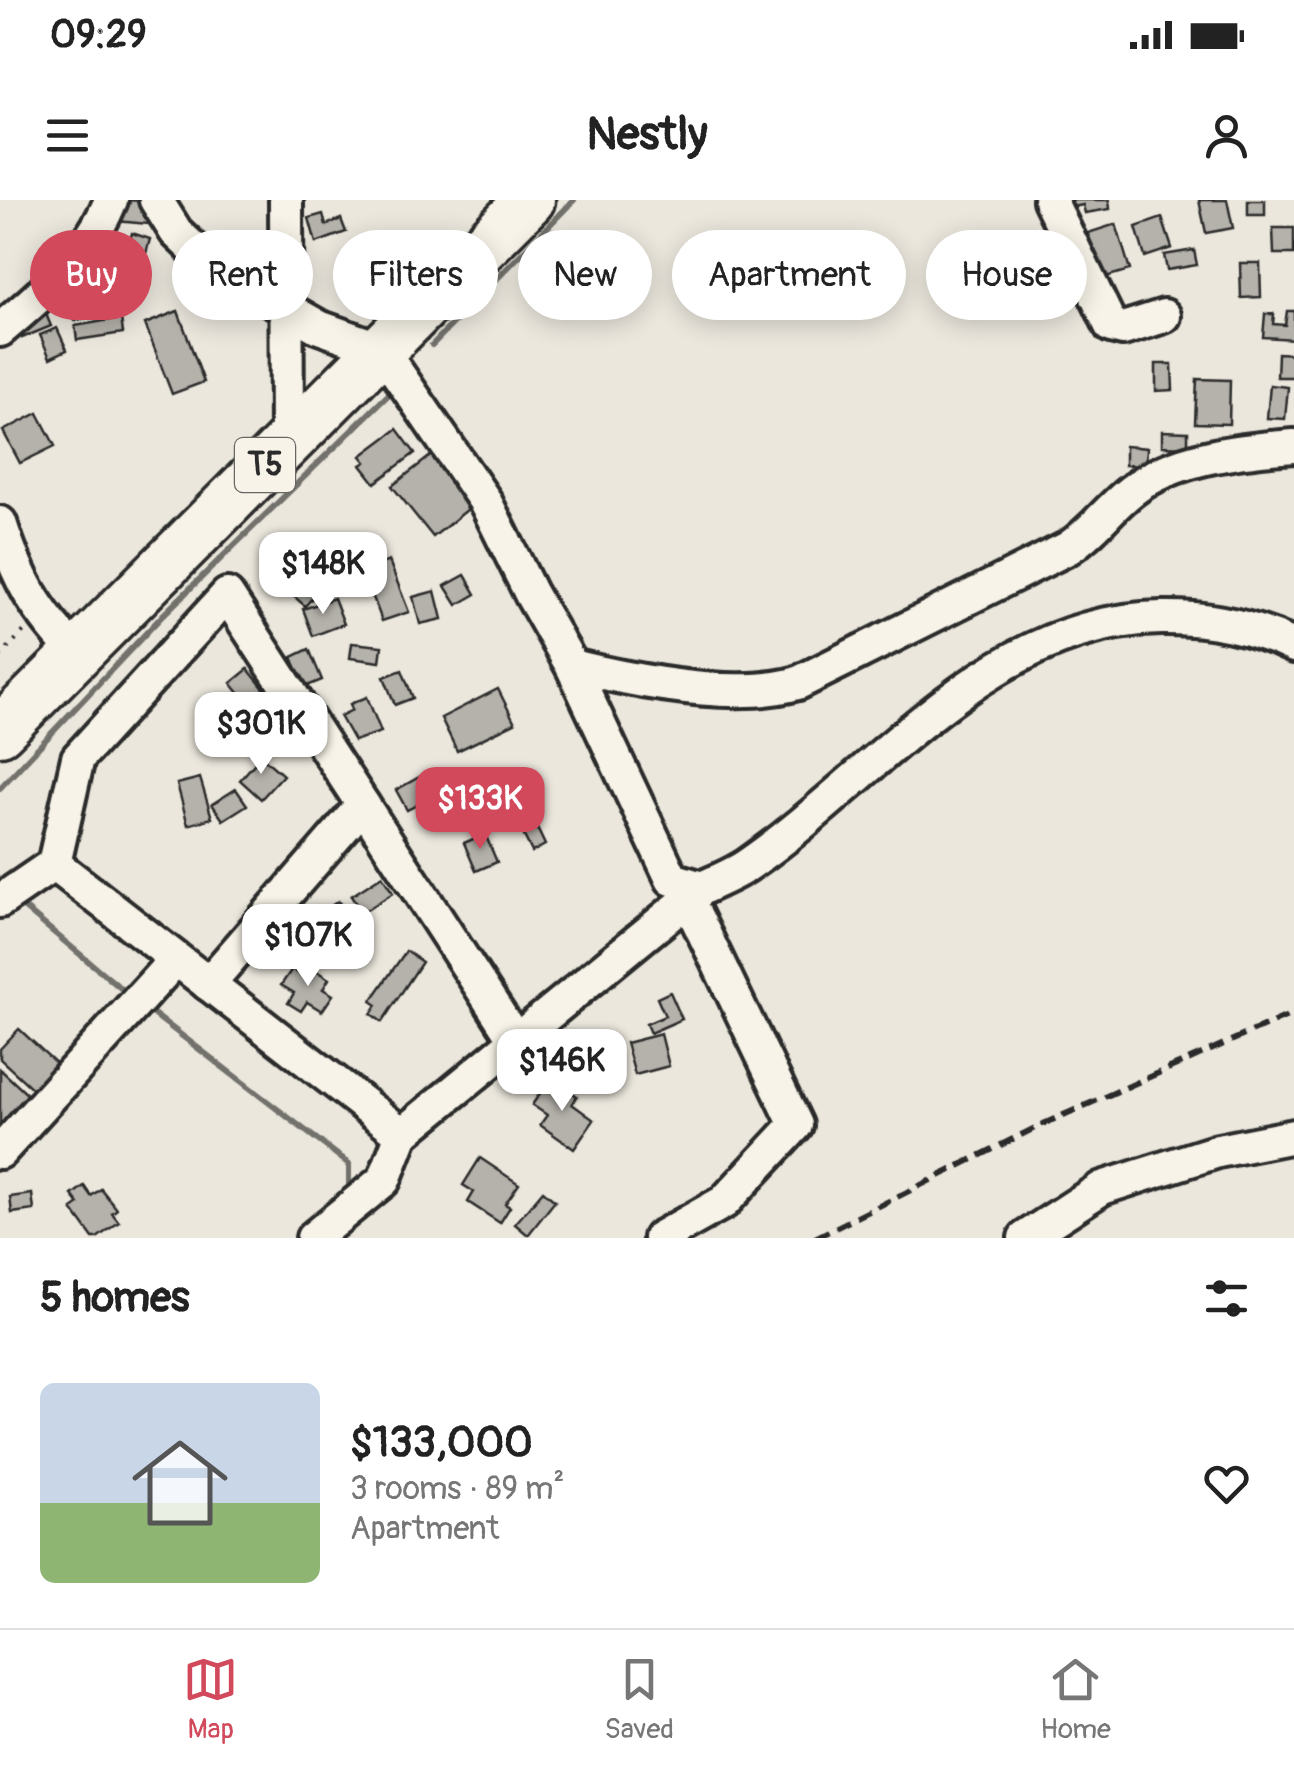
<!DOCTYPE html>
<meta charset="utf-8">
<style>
:root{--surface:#fff;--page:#f2f2f2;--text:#222;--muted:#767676;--line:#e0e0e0;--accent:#d1495b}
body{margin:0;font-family:Pangolin,sans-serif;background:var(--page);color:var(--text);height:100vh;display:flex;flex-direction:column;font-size:38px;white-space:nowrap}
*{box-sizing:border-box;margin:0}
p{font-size:32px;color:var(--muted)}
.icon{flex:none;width:55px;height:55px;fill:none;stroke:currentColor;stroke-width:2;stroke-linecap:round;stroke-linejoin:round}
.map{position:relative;height:1038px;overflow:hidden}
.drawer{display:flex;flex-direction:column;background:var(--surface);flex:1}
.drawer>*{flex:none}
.hud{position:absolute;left:30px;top:30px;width:1235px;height:90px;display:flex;gap:20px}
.price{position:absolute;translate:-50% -85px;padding:0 22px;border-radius:20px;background:#fff;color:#222;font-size:32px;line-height:65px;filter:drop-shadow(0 2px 5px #0008)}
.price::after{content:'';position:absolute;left:50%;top:60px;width:30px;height:22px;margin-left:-15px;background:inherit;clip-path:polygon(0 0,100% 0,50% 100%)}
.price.active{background:var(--accent);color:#fff}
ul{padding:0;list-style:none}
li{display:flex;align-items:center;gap:30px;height:250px;padding:0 40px}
li span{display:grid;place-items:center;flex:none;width:280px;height:200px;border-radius:15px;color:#555}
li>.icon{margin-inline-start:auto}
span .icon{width:120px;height:120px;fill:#fffc;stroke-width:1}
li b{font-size:42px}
h2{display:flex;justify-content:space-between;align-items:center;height:120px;padding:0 40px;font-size:42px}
.tag{padding:0 35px;border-radius:45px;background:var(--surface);box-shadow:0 5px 25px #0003;font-size:35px;line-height:90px}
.tag.active{background:var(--accent);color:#fff}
.status{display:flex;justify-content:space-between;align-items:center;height:70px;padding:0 50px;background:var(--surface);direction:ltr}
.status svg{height:28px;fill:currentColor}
header{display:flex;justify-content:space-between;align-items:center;height:130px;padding:0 40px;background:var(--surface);font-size:45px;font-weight:700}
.menu{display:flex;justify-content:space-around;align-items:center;height:140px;border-top:2px solid var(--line);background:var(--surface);font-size:28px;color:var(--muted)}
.menu a{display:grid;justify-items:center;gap:5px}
.menu .active{color:var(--accent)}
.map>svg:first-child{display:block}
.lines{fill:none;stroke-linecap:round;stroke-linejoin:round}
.stream{stroke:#72716c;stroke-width:6}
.building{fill:#b5b2ab;stroke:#2b2b2b;stroke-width:2.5}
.minor-casing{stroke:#2b2b2b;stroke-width:40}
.highway-casing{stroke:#2b2b2b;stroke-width:55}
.path{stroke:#2b2b2b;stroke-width:4;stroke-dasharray:2.5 8;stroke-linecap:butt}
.minor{stroke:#f7f3e8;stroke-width:32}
.highway{stroke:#f7f3e8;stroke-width:48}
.rail{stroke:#2b2b2b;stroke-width:6;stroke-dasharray:15 8;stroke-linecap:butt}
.labels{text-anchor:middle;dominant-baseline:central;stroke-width:8;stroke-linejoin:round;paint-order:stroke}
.shield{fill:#f7f3e8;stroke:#686764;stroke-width:2.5}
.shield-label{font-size:32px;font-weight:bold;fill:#2b2b2b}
</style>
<div class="status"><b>09:29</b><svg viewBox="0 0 49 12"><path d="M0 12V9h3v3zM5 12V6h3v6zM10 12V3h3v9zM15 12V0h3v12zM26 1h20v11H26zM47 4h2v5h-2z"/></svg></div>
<header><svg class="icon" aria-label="menu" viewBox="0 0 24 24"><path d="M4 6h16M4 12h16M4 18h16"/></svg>Nestly<svg class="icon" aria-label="person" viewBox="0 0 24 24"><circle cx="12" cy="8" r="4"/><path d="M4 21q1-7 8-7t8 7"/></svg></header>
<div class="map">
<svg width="1294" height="1038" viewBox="0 0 1294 1038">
<rect width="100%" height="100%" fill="#ebe7dd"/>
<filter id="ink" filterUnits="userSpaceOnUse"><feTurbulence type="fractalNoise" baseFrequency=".01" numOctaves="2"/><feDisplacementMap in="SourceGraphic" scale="20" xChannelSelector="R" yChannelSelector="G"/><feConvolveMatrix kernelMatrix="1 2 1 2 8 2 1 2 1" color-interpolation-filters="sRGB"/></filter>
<g filter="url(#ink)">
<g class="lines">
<g class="stream">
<polyline points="432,145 574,0"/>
<polyline points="0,588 163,415 392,191"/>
<polyline points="16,701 129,795"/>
<polyline points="147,809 349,964 349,992"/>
</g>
</g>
<g class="building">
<polygon points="118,0 150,1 148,24 116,21"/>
<polygon points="1063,0 1109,0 1110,9 1085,13 1083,5 1073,7 1072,4 1064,5"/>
<polygon points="1199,0 1227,0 1233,28 1206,33"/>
<rect x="1248" y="0" width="17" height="15"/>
<polygon points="323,14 326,25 341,19 346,32 316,43 309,18"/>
<polygon points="1162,18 1172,48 1145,57 1136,27"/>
<polygon points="1116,24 1130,70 1102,78 1088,33"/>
<polygon points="1273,28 1294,28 1294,54 1274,54"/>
<polygon points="132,33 150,39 140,75 121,70"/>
<polygon points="101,37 123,47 115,65 92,55"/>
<polygon points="273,41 275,73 236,75 226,56 235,55 234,43"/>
<polygon points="1194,50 1197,65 1167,70 1164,55"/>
<polygon points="1240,63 1260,63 1261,97 1241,98"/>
<polygon points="97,94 102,114 74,121 69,101"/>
<polygon points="41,102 51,126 22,138 16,124"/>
<polygon points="178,111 204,182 172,194 145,124"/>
<polygon points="1287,111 1294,111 1294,139 1263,137 1265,114 1274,114 1273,124 1285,125"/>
<polygon points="121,118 123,133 77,140 75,126"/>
<polygon points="57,128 67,150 50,158 40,135"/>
<polygon points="1278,153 1294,154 1294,177 1277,177"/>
<polygon points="1156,164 1172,164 1173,190 1156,191"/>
<polygon points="1197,179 1230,180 1229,224 1195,223"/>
<polygon points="1270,185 1288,187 1285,219 1267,218"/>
<polygon points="38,213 55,246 20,263 3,231"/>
<polygon points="397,229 415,253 375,283 361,265 366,262 361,256"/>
<polygon points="1162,231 1188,232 1188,247 1162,246"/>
<polygon points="1125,246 1147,248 1146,266 1125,265"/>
<polygon points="437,251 477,302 433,337 392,286"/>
<polygon points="321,360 335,373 305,406 290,393"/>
<polygon points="389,361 409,412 382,421 363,371"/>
<polygon points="465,375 476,394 457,405 445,386"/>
<polygon points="435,391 442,419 420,424 413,397"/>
<polygon points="334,398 344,424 313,436 303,409"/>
<polygon points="352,443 382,446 380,462 350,458"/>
<polygon points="309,449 322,480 305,487 285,480 299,474 292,457"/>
<polygon points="248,469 269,495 252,509 231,483"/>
<polygon points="402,470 413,498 395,505 384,477"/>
<polygon points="498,489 515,523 457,551 441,518"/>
<polygon points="367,497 381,532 354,541 340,516 352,510 350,504"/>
<polygon points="261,556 283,575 261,599 240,580"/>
<polygon points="423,575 434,596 407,610 396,590"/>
<polygon points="200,578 212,618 188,625 177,584"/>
<polygon points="236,589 247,605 223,620 212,604"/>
<polygon points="535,624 545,645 532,652 521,630"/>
<polygon points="485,634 497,662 476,671 464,643"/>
<polygon points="382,676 393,693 362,713 351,696"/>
<polygon points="338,701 352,721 322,742 308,723"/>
<polygon points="406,751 422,762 382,822 371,814 377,805 371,801"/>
<polygon points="307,765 329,779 323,789 333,795 322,811 307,802 301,811 288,803 294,793 281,785 292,769 301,775"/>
<polygon points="670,792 682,819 650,833 646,824 665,816 657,798"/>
<polygon points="19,829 58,865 35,891 0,859 0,849"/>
<polygon points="661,834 669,866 635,875 626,843"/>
<polygon points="0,869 30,897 3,926 0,923"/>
<polygon points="551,877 577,896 572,904 594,920 574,949 540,925 547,915 532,905"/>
<polygon points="480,958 519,984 505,1004 510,1007 500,1023 468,1002 474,992 463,985"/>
<polygon points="84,986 91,996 101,989 117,1009 112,1013 119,1022 97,1038 93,1038 72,1009 79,1004 72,995"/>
<polygon points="543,991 555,1001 528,1035 515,1024"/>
<polygon points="32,994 34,1010 12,1013 10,997"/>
</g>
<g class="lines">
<defs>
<g id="minor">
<path d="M156 0 176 32 198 53 228 75 319 127 381 149 485 301 531 394 572 466 672 679 702 688C717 681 735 674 749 664 880 573 988 421 1161 418 1208 417 1251 426 1294 446"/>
<polyline points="286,0 287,243"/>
<polyline points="1050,0 1111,126 1123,129 1164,116"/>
<path d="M0 130C45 92 89 55 111 0"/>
<path d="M0 323C19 382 35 409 77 454"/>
<path d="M572 466C634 481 736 501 798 483L1068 348C1093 332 1108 309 1131 291 1174 257 1241 250 1294 246"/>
<polyline points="54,664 402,934"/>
<polyline points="0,701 54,664 78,558 227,395 516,841"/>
<polyline points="208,784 363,605"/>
<polyline points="0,952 176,759"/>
<polyline points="313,1038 384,980 402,934 702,688"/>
<polyline points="660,1038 724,1002 796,925 688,700"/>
<polyline points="1025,1038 1102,988 1218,951 1294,936"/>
</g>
<polyline id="highway" points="0,531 530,0"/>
</defs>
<use href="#minor" class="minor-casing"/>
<use href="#highway" class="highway-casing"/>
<polyline class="path" points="0,456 24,431"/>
<use href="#minor" class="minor"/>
<use href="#highway" class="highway"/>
<polyline class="rail" points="815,1038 1041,925 1294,813"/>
</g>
</g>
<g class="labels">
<rect class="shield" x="235" y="238" width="60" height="54" rx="8"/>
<g class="shield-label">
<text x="265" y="265">T5</text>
</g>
</g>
</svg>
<b class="price" style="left:323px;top:417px">$148K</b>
<b class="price" style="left:261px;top:577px">$301K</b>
<b class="price active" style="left:480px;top:652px">$133K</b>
<b class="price" style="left:308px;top:789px">$107K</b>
<b class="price" style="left:562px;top:914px">$146K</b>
<div class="hud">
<a class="tag active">Buy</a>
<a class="tag">Rent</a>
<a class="tag">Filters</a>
<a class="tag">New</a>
<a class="tag">Apartment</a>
<a class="tag">House</a>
</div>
</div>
<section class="drawer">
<h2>5 homes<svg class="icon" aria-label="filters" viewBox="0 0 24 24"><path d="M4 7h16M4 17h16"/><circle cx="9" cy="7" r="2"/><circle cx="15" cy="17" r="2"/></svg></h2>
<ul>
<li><span style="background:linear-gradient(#c9d6e8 60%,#8fb573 0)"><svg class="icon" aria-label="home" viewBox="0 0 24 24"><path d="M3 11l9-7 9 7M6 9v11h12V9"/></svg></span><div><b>$133,000</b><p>3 rooms · 89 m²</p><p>Apartment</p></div><svg class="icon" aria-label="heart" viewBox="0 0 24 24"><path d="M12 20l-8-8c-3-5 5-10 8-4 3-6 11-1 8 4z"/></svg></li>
</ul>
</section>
<nav class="menu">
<a class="active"><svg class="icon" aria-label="map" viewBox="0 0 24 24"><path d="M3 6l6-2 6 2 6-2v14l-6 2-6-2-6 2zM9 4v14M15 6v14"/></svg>Map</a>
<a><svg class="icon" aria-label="saved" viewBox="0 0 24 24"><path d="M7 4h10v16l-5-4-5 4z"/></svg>Saved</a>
<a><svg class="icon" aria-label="home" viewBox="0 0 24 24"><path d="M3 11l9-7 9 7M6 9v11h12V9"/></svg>Home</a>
</nav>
